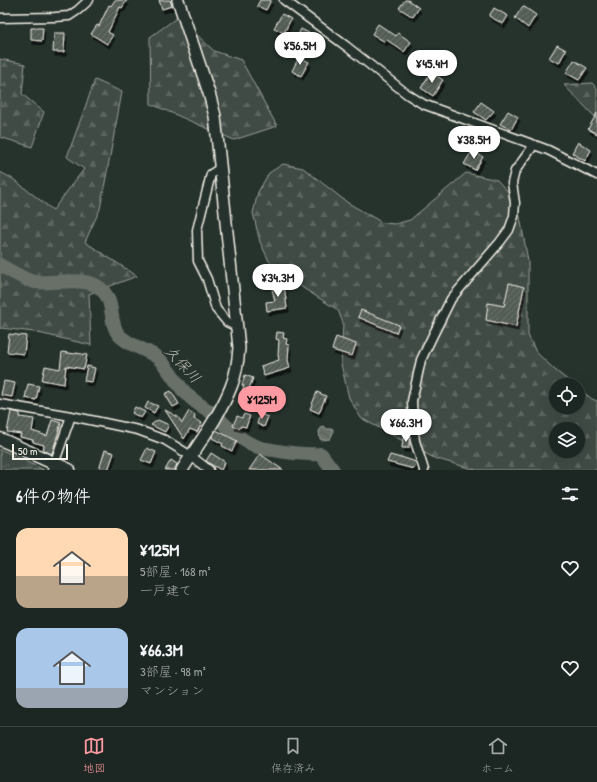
<!DOCTYPE html>
<html lang="ja">
<meta charset="utf-8">
<style>
:root{--surface:#1c2622;--page:#252e2a;--text:#f1f3f6;--muted:#a0a5a5;--line:#3a4340;--accent:#ff9aa2}
body{margin:0;font-family:"Patrick Hand","Klee One",sans-serif;background:var(--page);color:var(--text);height:100vh;display:flex;flex-direction:column;font-size:15px;white-space:nowrap}
*{box-sizing:border-box;margin:0}
p{font-size:13px;color:var(--muted)}
.icon{flex:none;width:22px;height:22px;fill:none;stroke:currentColor;stroke-width:2;stroke-linecap:round;stroke-linejoin:round}
.map{position:relative;height:470px;overflow:hidden}
.details{display:flex;flex-direction:column;background:var(--surface);flex:1}
.details>*{flex:none}
.fabs{position:absolute;left:549px;top:378px;display:grid;gap:8px}
.fabs a{display:grid;place-items:center;width:36px;height:36px;border-radius:50%;background:var(--surface);box-shadow:0 4px 16px #0002,0 0 0 1px var(--line);font-size:20px}
.scale{position:absolute;left:12px;bottom:10px;width:56px;box-sizing:border-box;padding-left:4px;border:2px solid #f4f1e8;border-top:0;font-size:11px;line-height:14px;white-space:nowrap;color:#f4f1e8;-webkit-text-stroke:3px #26332d;paint-order:stroke}
.price{position:absolute;translate:-50% -34px;padding:0 9px;border-radius:14px;background:#fff;color:#222;font-size:13px;line-height:26px;filter:drop-shadow(0 1px 2px #0008)}
.price::after{content:'';position:absolute;left:50%;top:24px;width:12px;height:9px;margin-left:-6px;background:inherit;clip-path:polygon(0 0,100% 0,50% 100%)}
.price.selected{background:var(--accent);color:#111}
ul{padding:0;list-style:none}
li{display:flex;align-items:center;gap:12px;height:100px;padding:0 16px}
li span{display:grid;place-items:center;flex:none;width:112px;height:80px;border-radius:12px;color:#555}
li>.icon{margin-inline-start:auto}
span .icon{width:48px;height:48px;fill:#fffc;stroke-width:1}
li b{font-size:17px}
h2{display:flex;justify-content:space-between;align-items:center;height:48px;padding:0 16px;font-size:17px}
.dock{display:flex;justify-content:space-around;align-items:center;height:56px;border-top:1px solid var(--line);background:var(--surface);font-size:11px;color:var(--muted)}
.dock a{display:grid;justify-items:center;gap:2px}
.dock .selected{color:var(--accent)}
.map>svg:first-child{display:block}
.grass{fill:url(#grass-tufts);stroke:#9a9e96}
.forest{fill:url(#forest-firs);stroke:#9a9e96;fill-rule:evenodd}
.water{fill:url(#water-waves);stroke:#9fa39b}
.lines{fill:none;stroke-linecap:round;stroke-linejoin:round}
.river{stroke:#676f68;stroke-width:14}
.building{fill:url(#building-hatch);stroke:#f4f1e8;filter:url(#shadow)}
.street-casing{stroke:#f4f1e8;stroke-width:11}
.secondary-casing{stroke:#f4f1e8;stroke-width:14}
.primary-casing{stroke:#f4f1e8;stroke-width:15}
.street{stroke:#26332d;stroke-width:8}
.secondary{stroke:#26332d;stroke-width:11}
.primary{stroke:#26332d;stroke-width:12}
.labels{text-anchor:middle;dominant-baseline:central;stroke-width:3;stroke-linejoin:round;paint-order:stroke}
.water-label{font-size:15px;font-style:italic;fill:#bcbdb5;stroke:#26332d}
</style>
<div class="map">
<svg width="597" height="470" viewBox="0 0 597 470">
<defs>
<pattern id="grass-tufts" width="24" height="20" patternUnits="userSpaceOnUse"><rect width="24" height="20" fill="#414b45"/><path d="M3 7l-1-3M5 7V3M7 7l1-3M15 17l-1-3M17 17v-4M19 17l1-3" fill="none" stroke="#5d6560"/></pattern>
<pattern id="forest-firs" width="22" height="20" patternUnits="userSpaceOnUse"><rect width="22" height="20" fill="#414b45"/><path d="M5 1l3.5 6h-7zM16 11l3.5 6h-7z" fill="#5d6560"/></pattern>
<pattern id="water-waves" width="16" height="10" patternUnits="userSpaceOnUse"><rect width="16" height="10" fill="#676f68"/><path d="M0 5q4-4 8 0t8 0" fill="none" stroke="#565a55"/></pattern>
<pattern id="building-hatch" width="6" height="6" patternUnits="userSpaceOnUse"><rect width="6" height="6" fill="#525c55"/><path d="M-1 1l2-2M0 6l6-6M5 7l2-2" fill="none" stroke="#6c746d"/></pattern>
<filter id="shadow"><feDropShadow dx="2" dy="4" stdDeviation="0" flood-color="#0009"/></filter>
</defs>
<rect width="100%" height="100%" fill="#26332d"/>
<filter id="ink" filterUnits="userSpaceOnUse"><feTurbulence type="fractalNoise" baseFrequency=".025" numOctaves="2"/><feDisplacementMap in="SourceGraphic" scale="8" xChannelSelector="R" yChannelSelector="G"/><feConvolveMatrix kernelMatrix="1 2 1 2 8 2 1 2 1" color-interpolation-filters="sRGB"/></filter>
<g filter="url(#ink)">
<polygon class="grass" points="0,449 44,470 0,470"/>
<g class="forest">
<polygon points="178,17 214,51 241,60 277,126 234,140 151,104 150,37"/>
<polygon points="0,59 25,64 22,94 44,112 32,147 0,137"/>
<polygon points="95,80 122,92 100,209 85,242 137,276 89,294 91,345 34,332 1,328 0,329 0,172 13,179 53,210 84,169 67,157"/>
<polygon points="592,83 597,89 597,119 564,85"/>
<path d="M283 164 303 168 348 203 383 223 395 224 410 220 466 173 497 180 511 195 520 217 528 261V335L536 352 555 370 574 385H556V407H578V388L592 399 597 401V470H476L434 458 361 418 349 398 341 364 343 323 338 310 303 288 269 261 260 242 253 213 258 192 269 173ZM556 429H578V451H556Z"/>
</g>
<polygon class="water" points="324,426 327,429 333,429 333,433 330,439 322,440 320,439 319,431 322,427"/>
<g class="lines">
<path class="river" d="M0 265C9 270 26 281 35 282 55 284 85 276 100 288 116 301 108 323 119 335 129 346 146 349 158 358 167 366 172 377 180 386 182 390 185 392 188 395 196 404 206 408 215 415 223 422 230 431 239 437 245 441 252 445 258 447 263 449 268 449 273 450 289 453 305 455 321 454L333 470"/>
</g>
<g class="building">
<polygon points="115,0 127,0 122,8 120,7 108,32 113,35 107,44 91,34 97,25 99,26 109,5 111,6"/>
<polygon points="159,0 170,0 172,6 162,9"/>
<polygon points="260,0 271,0 266,10 257,6"/>
<polygon points="405,0 408,0 419,8 413,17 399,8"/>
<polygon points="523,6 536,15 528,28 515,18"/>
<polygon points="494,8 508,16 503,24 489,16"/>
<polygon points="282,14 291,19 284,33 274,28"/>
<polygon points="378,24 396,36 398,33 411,42 404,52 387,40 385,42 372,34"/>
<polygon points="31,28 43,28 42,41 31,40"/>
<polygon points="301,29 311,34 303,48 294,43"/>
<polygon points="54,33 65,33 64,52 53,52"/>
<polygon points="557,45 566,50 559,63 549,58"/>
<polygon points="421,51 429,56 422,66 414,61"/>
<polygon points="299,57 309,62 301,76 292,71"/>
<polygon points="574,60 587,68 579,80 566,73"/>
<polygon points="431,72 443,80 433,96 421,88"/>
<polygon points="481,102 494,111 486,120 474,112"/>
<polygon points="508,111 518,117 511,130 500,124"/>
<polygon points="597,113 597,134 588,129"/>
<polygon points="578,142 591,150 585,161 572,153"/>
<polygon points="472,151 483,157 475,170 464,164"/>
<polygon points="509,283 524,287 516,327 486,320 488,303 504,306"/>
<polygon points="284,284 287,308 267,311 266,302 275,301 271,285"/>
<polygon points="361,310 399,325 396,333 358,317"/>
<polygon points="277,332 284,333 283,338 287,339 286,344 289,345 288,360 290,368 264,376 261,366 279,360 278,355 279,340 276,339"/>
<polygon points="9,334 26,336 24,354 7,352"/>
<polygon points="336,337 356,344 352,356 332,350"/>
<polygon points="62,352 75,354 76,353 87,355 84,369 66,366 64,384 42,380 45,366 60,369"/>
<polygon points="87,366 95,368 92,382 84,381"/>
<polygon points="245,375 253,378 247,394 250,395 246,405 238,402 244,386 242,385"/>
<polygon points="4,381 15,383 12,397 1,395"/>
<polygon points="28,384 39,386 36,400 25,398"/>
<polygon points="171,391 179,404 173,407 165,394"/>
<polygon points="317,392 326,396 319,413 310,409"/>
<polygon points="148,402 158,406 154,413 145,408"/>
<polygon points="135,407 145,412 141,418 132,413"/>
<polygon points="165,410 178,417 182,423 189,411 195,415 194,419 202,423 197,432 190,429 184,439"/>
<polygon points="11,411 20,413 20,417 34,419 32,431 47,436 52,420 61,423 52,454 43,450 44,445 33,442 33,440 20,437 21,434 7,432"/>
<polygon points="244,414 250,416 246,427 241,426 240,428 233,426 237,416 242,418"/>
<polygon points="260,414 268,417 264,427 257,424"/>
<polygon points="158,420 169,425 165,432 151,425"/>
<polygon points="216,430 237,441 232,451 222,446 223,444 212,438"/>
<polygon points="403,438 409,438 409,448 402,448"/>
<polygon points="147,448 156,452 151,464 141,460"/>
<polygon points="105,450 114,453 108,470 99,470"/>
<polygon points="211,453 225,462 221,470 212,465 206,461"/>
<polygon points="260,454 283,470 249,470"/>
<polygon points="390,455 401,458 401,457 416,462 416,464 414,469 387,462"/>
<polygon points="171,460 177,464 175,470 165,470"/>
</g>
<g class="lines">
<defs>
<g id="street">
<polyline points="284,0 346,46 407,94 423,104 548,150 597,175"/>
<polyline points="0,18 55,17 69,16 78,10 89,0"/>
<polyline points="220,168 211,174 197,230 198,261 207,279 216,309 227,322 237,327"/>
<polyline points="0,404 71,416 138,430 165,440 191,456 209,470"/>
<polyline points="52,470 71,416"/>
<polyline points="424,470 415,441 413,425 412,401 421,360 433,335 451,299 500,242 509,230 514,216 515,203 512,183 515,171 534,145"/>
</g>
<path id="secondary" d="M178 0 209 93 215 116 239 348C238 361 236 375 231 387 219 417 199 443 182 470"/>
<polyline id="primary" points="0,439 69,470"/>
</defs>
<use href="#street" class="street-casing"/>
<use href="#secondary" class="secondary-casing"/>
<use href="#primary" class="primary-casing"/>
<use href="#street" class="street"/>
<use href="#secondary" class="secondary"/>
<use href="#primary" class="primary"/>
</g>
</g>
<g class="labels">
<g class="water-label">
<text transform="translate(183 364) rotate(47)">久保川</text>
</g>
</g>
</svg>
<div class="fabs">
<a><svg class="icon" aria-label="locate" viewBox="0 0 24 24"><circle cx="12" cy="12" r="6"/><path d="M12 2v4M12 18v4M2 12h4M18 12h4"/></svg></a>
<a><svg class="icon" aria-label="layers" viewBox="0 0 24 24"><path d="M12 4l9 5-9 5-9-5zM3 14l9 5 9-5"/></svg></a>
</div>
<div class="scale">50 m</div>
<b class="price" style="left:300px;top:66px">¥56.5M</b>
<b class="price" style="left:432px;top:84px">¥45.4M</b>
<b class="price" style="left:474px;top:160px">¥38.5M</b>
<b class="price" style="left:278px;top:298px">¥34.3M</b>
<b class="price selected" style="left:262px;top:420px">¥125M</b>
<b class="price" style="left:406px;top:443px">¥66.3M</b>
</div>
<section class="details">
<h2>6件の物件<svg class="icon" aria-label="filters" viewBox="0 0 24 24"><path d="M4 7h16M4 17h16"/><circle cx="9" cy="7" r="2"/><circle cx="15" cy="17" r="2"/></svg></h2>
<ul>
<li><span style="background:linear-gradient(#ffd9b3 60%,#b9a48a 0)"><svg class="icon" aria-label="home" viewBox="0 0 24 24"><path d="M3 11l9-7 9 7M6 9v11h12V9"/></svg></span><div><b>¥125M</b><p>5部屋 · 168 m²</p><p>一戸建て</p></div><svg class="icon" aria-label="heart" viewBox="0 0 24 24"><path d="M12 20l-8-8c-3-5 5-10 8-4 3-6 11-1 8 4z"/></svg></li>
<li><span style="background:linear-gradient(#a9c7e8 75%,#9aa5b1 0)"><svg class="icon" aria-label="home" viewBox="0 0 24 24"><path d="M3 11l9-7 9 7M6 9v11h12V9"/></svg></span><div><b>¥66.3M</b><p>3部屋 · 98 m²</p><p>マンション</p></div><svg class="icon" aria-label="heart" viewBox="0 0 24 24"><path d="M12 20l-8-8c-3-5 5-10 8-4 3-6 11-1 8 4z"/></svg></li>
</ul>
</section>
<nav class="dock">
<a class="selected"><svg class="icon" aria-label="map" viewBox="0 0 24 24"><path d="M3 6l6-2 6 2 6-2v14l-6 2-6-2-6 2zM9 4v14M15 6v14"/></svg>地図</a>
<a><svg class="icon" aria-label="saved" viewBox="0 0 24 24"><path d="M7 4h10v16l-5-4-5 4z"/></svg>保存済み</a>
<a><svg class="icon" aria-label="home" viewBox="0 0 24 24"><path d="M3 11l9-7 9 7M6 9v11h12V9"/></svg>ホーム</a>
</nav>
